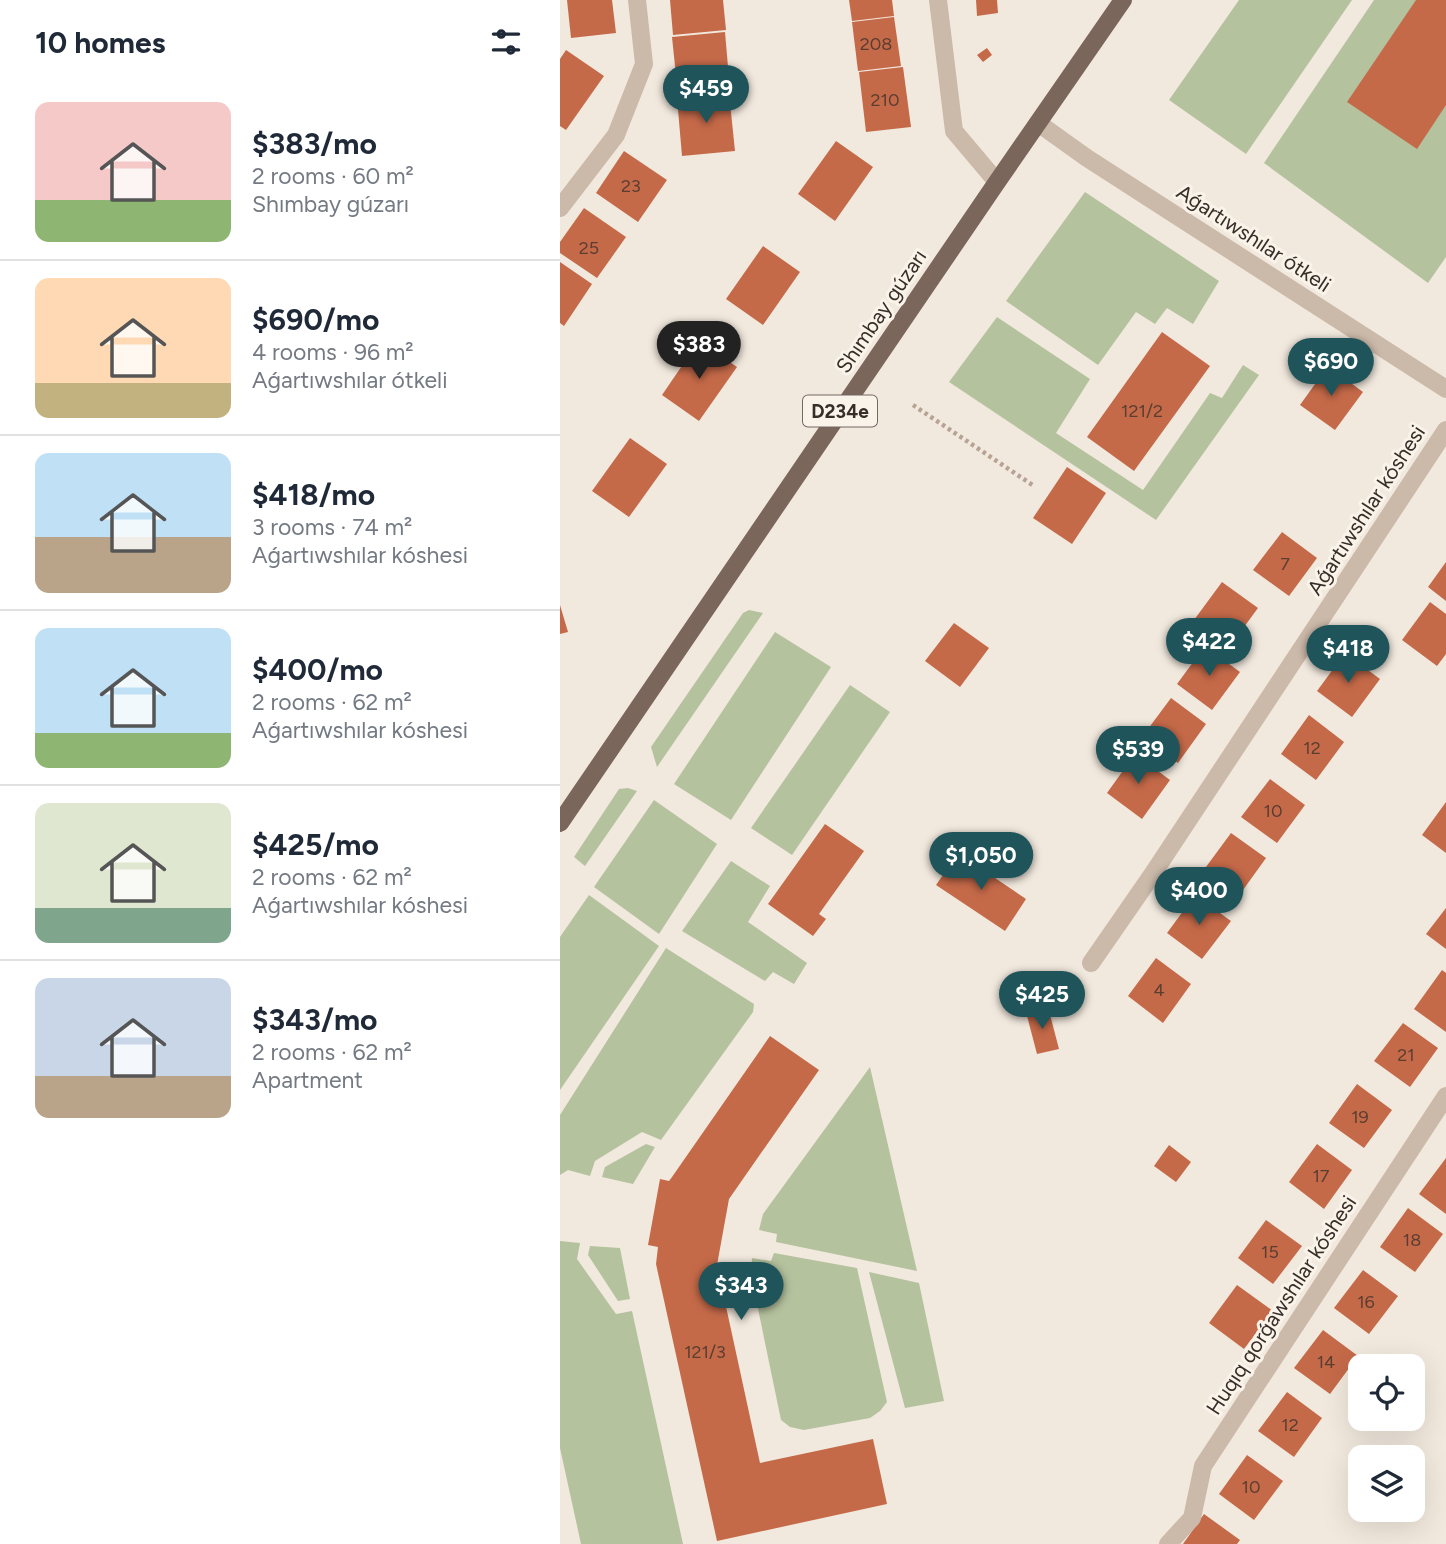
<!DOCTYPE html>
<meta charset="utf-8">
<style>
:root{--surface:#fff;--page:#f6f6f7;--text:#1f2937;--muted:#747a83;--line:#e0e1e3;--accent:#1f545a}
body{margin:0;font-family:Figtree,sans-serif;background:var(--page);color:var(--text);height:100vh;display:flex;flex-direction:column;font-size:26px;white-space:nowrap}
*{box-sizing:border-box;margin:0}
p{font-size:23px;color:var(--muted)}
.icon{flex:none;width:38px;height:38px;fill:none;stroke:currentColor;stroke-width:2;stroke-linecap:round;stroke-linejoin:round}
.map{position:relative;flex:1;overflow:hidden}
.sheet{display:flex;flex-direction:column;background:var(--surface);width:560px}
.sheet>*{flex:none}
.controls{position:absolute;left:788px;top:1354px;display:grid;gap:14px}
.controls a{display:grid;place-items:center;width:77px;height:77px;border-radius:14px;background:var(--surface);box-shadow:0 7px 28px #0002;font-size:35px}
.price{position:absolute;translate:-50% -60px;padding:0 16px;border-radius:24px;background:var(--accent);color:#fff;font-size:23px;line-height:46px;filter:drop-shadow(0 2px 4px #0008)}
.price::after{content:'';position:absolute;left:50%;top:42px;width:21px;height:16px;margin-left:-10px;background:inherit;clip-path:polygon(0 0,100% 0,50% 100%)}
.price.selected{background:#222;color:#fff}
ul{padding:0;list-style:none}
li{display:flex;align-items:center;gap:21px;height:175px;padding:0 35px}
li+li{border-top:2px solid var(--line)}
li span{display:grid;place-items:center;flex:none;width:196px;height:140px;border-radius:14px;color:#555}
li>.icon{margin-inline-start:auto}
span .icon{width:84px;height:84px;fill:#fffc;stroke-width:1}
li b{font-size:30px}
h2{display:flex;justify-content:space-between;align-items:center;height:84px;padding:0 35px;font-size:30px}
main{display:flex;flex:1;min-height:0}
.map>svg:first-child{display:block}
.green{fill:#b5c29e}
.building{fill:#c56a49}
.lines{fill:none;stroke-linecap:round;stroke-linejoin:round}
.path{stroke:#b7a394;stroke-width:4.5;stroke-dasharray:3.5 3.5;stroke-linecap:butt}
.minor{stroke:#cbb9a9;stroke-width:18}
.major{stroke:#7a665a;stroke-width:18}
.labels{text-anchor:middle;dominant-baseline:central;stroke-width:6;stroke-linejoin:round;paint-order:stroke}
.number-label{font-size:18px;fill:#5b3d31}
.shield{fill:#faf3ea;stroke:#726963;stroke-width:2}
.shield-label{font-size:19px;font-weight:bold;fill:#382e29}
.street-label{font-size:21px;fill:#382e29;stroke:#faf3ea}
</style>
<main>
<section class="sheet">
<h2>10 homes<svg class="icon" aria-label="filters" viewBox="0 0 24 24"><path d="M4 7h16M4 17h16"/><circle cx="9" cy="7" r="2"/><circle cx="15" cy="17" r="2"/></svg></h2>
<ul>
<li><span style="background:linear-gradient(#f6c9c9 70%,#8fb573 0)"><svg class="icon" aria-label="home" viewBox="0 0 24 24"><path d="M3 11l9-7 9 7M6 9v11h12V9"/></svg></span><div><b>$383/mo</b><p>2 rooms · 60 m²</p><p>Shımbay gúzarı</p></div></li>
<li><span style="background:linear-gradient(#ffd9b3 75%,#c2b280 0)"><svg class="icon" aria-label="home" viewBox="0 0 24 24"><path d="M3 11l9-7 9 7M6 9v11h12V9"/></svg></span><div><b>$690/mo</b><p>4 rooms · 96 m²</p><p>Aǵartıwshılar ótkeli</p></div></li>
<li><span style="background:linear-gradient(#bfe0f5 60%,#b9a48a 0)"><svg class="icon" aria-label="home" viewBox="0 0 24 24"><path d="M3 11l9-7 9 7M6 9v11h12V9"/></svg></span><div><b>$418/mo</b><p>3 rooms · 74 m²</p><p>Aǵartıwshılar kóshesi</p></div></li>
<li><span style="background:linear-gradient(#bfe0f5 75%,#8fb573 0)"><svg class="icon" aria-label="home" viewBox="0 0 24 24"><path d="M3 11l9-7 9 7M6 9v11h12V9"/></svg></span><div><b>$400/mo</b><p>2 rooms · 62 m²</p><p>Aǵartıwshılar kóshesi</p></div></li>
<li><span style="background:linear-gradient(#dfe7d0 75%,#7fa58c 0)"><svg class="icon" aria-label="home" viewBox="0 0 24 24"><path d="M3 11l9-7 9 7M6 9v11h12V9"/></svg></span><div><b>$425/mo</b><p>2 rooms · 62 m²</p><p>Aǵartıwshılar kóshesi</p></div></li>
<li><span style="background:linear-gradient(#c9d6e8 70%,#b9a48a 0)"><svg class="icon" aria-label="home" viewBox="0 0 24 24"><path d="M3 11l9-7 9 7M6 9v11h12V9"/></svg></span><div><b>$343/mo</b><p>2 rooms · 62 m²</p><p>Apartment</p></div></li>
</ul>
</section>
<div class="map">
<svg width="886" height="1544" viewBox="0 0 886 1544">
<rect width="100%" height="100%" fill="#f2e9de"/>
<g class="green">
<polygon points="679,0 792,0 686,154 609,100"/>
<polygon points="814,0 886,0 886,257 868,283 704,163"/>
<polygon points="525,192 659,281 633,324 607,308 595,324 576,312 538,365 446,301"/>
<polygon points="437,317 530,379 496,433 583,490 650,393 662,398 683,365 699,375 596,520 389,382"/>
<polygon points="189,610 203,613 97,767 91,747 183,613"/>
<polygon points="215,632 271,667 171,820 114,784"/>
<polygon points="290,685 330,712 232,855 191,828"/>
<polygon points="68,788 77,791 25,866 14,857 59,789"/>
<polygon points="94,800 157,844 99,934 34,887"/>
<polygon points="171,861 210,886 188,922 247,963 234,984 213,972 205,981 122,931"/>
<polygon points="29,895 99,946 0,1090 0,937"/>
<polygon points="106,948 194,1004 193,1012 101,1140 82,1132 35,1161 30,1176 8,1170 0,1175 0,1115"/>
<polygon points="310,1067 357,1271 216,1242 217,1234 199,1230 203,1214"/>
<polygon points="86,1144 95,1147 73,1184 42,1177 45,1167"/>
<polygon points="0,1241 20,1243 17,1259 56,1314 72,1311 123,1544 21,1544 0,1448"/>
<polygon points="30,1246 60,1248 70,1299 58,1301 28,1255"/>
<polygon points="214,1253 297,1268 327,1402 320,1411 310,1418 244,1430 230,1427 221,1420 191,1275 192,1258 211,1261"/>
<polygon points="309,1272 359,1283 384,1401 345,1408"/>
</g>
<g class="building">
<polygon points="7,0 52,0 56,33 11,38"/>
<polygon points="110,0 163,0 166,30 113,35"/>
<polygon points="289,0 332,0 334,16 292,21"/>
<polygon points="416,0 437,0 438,13 417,16"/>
<polygon points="856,0 886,0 886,105 857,149 787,102"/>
<polygon points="334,17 341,66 298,71 292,22"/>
<polygon points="165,32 170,90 118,95 112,37"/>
<polygon points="427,48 432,55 423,62 417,55"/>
<polygon points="6,50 44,76 6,130 0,126 0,59"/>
<polygon points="343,67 351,127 306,132 299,72"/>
<polygon points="169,93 175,151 122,156 117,98"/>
<polygon points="276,141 313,167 275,221 238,194"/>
<polygon points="64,151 107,180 78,222 36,193"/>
<polygon points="24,208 66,237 37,278 0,253 0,242"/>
<polygon points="203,246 240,272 203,325 166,299"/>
<polygon points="0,262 32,284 4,326 0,323"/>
<polygon points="602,332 650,366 574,471 527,437"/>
<polygon points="139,341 177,367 139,421 102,395"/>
<polygon points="768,366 803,392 775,430 740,405"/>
<polygon points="70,438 107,464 69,517 32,491"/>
<polygon points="507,467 546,493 512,544 473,518"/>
<polygon points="722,532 757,558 729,596 693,570"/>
<polygon points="886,562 886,601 868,587"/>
<polygon points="662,582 698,608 670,646 634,620"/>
<polygon points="870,602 886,614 886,654 877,666 842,640"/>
<polygon points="0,605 8,632 0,634"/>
<polygon points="394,623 429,648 400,687 365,661"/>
<polygon points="645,646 680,672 652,710 617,684"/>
<polygon points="785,653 820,679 792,717 757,691"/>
<polygon points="611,698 646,724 618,763 582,737"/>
<polygon points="749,715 784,742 756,780 721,754"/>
<polygon points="575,754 610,780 582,819 547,793"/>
<polygon points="710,779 745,805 717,843 681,817"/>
<polygon points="886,802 886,853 862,835"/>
<polygon points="265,824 304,851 259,914 266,919 253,936 208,904"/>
<polygon points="671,833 706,858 678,897 643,871"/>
<polygon points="398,853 466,899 445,931 376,885"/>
<polygon points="635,895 671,921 642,959 607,933"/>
<polygon points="886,908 886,949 866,934"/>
<polygon points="596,958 631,984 603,1023 568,996"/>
<polygon points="882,970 886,973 886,1032 854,1009"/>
<polygon points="488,1007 499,1049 477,1054 466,1012"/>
<polygon points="843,1023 878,1048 850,1087 814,1061"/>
<polygon points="210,1036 259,1070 169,1199 157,1265 200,1463 313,1439 327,1504 157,1541 96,1264 98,1247 88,1245 100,1179 109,1181 112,1177"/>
<polygon points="797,1084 832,1110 804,1148 769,1123"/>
<polygon points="757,1144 792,1170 764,1209 729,1182"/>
<polygon points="609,1145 631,1162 616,1182 594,1166"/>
<polygon points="886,1158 886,1214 859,1194"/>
<polygon points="848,1208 883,1234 855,1272 820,1247"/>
<polygon points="706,1220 742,1246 713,1284 678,1258"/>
<polygon points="803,1270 838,1296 809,1334 774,1308"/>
<polygon points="677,1285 713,1311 684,1349 649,1323"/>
<polygon points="763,1330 798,1356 770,1394 734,1368"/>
<polygon points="727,1392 762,1418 734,1457 698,1431"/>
<polygon points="687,1455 723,1481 694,1520 659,1494"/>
<polygon points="644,1514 680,1540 677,1544 623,1544"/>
</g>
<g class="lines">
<polyline class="path" points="353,405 474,486"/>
<g class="minor">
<polyline points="378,0 394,131 437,182"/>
<polyline points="478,123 527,158 886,389"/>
<polyline points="0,208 56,135 84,64 77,0"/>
<polyline points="531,963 592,875 886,430"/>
<polyline points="608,1544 632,1518 643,1466 886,1096"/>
</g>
<polyline class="major" points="0,823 437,182 563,0"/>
</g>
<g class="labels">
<g class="number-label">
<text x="316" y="44">208</text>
<text x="325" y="100">210</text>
<text x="71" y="186">23</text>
<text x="29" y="248">25</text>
<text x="582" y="411">121/2</text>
<text x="725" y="564">7</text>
<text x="752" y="748">12</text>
<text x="713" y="811">10</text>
<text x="599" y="990">4</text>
<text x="846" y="1055">21</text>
<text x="800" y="1117">19</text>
<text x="761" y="1176">17</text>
<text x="852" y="1240">18</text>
<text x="710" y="1252">15</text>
<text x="806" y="1302">16</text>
<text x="145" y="1352">121/3</text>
<text x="766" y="1362">14</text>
<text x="730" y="1425">12</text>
<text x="691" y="1487">10</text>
</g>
<rect class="shield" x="243" y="395.5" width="74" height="31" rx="5"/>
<g class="shield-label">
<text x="280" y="411">D234e</text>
</g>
<g class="street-label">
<text transform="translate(694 238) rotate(33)">Aǵartıwshılar ótkeli</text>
<text transform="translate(321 311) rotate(-56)">Shımbay gúzarı</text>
<text transform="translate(806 510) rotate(-57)">Aǵartıwshılar kóshesi</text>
<text transform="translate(721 1305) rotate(-57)">Huqıq qorǵawshılar kóshesi</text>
</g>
</g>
</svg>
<div class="controls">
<a><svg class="icon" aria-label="locate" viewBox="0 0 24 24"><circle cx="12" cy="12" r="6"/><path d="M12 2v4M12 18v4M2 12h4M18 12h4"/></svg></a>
<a><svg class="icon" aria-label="layers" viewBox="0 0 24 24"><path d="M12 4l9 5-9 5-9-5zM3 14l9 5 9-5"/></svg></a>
</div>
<b class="price" style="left:146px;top:125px">$459</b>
<b class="price selected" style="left:139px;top:381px">$383</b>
<b class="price" style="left:771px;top:398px">$690</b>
<b class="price" style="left:649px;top:678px">$422</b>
<b class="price" style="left:788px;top:685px">$418</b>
<b class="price" style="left:578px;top:786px">$539</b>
<b class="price" style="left:421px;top:892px">$1,050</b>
<b class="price" style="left:639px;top:927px">$400</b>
<b class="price" style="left:482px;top:1031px">$425</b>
<b class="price" style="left:181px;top:1322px">$343</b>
</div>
</main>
